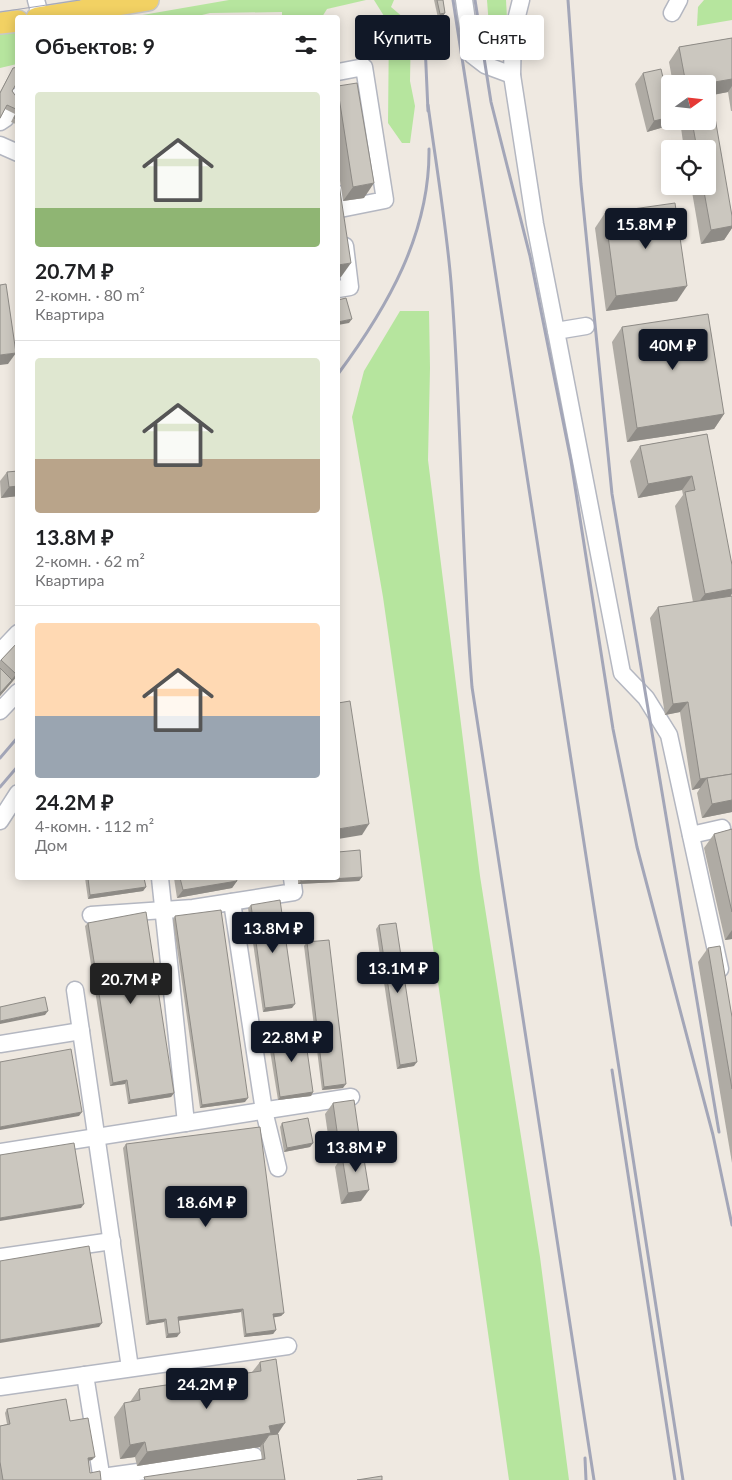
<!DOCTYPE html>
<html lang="ru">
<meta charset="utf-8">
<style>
:root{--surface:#fff;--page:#f6f6f6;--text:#202124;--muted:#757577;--line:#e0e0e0;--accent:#111827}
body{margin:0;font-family:Lato,sans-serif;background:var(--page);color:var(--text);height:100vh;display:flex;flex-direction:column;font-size:19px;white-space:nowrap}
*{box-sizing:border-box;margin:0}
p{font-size:16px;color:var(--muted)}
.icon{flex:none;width:28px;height:28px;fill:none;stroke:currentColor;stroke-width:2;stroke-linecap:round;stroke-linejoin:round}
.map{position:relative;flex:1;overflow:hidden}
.drawer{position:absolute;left:15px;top:15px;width:325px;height:865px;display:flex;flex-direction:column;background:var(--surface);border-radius:5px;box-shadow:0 2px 12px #0003}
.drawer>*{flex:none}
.hud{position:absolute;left:355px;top:15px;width:301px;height:45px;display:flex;gap:10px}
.needle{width:32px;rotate:75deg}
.fabs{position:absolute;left:661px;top:75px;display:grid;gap:10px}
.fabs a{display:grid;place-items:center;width:55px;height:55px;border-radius:5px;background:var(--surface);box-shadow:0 2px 12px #0003;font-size:25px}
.price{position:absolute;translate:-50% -42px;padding:0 11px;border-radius:5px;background:var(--accent);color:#fff;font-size:16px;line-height:32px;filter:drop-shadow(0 1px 2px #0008)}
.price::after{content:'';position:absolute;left:50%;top:30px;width:15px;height:11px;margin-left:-8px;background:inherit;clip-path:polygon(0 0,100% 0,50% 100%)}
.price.active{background:#222;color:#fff}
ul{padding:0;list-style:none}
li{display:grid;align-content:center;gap:10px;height:265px;padding:0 20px}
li+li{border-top:1px solid var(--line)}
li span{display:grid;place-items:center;height:155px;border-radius:5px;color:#555}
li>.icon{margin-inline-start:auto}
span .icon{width:90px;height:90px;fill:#fffc;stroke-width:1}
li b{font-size:21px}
h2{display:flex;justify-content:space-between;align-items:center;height:60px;padding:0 20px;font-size:21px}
.pill{padding:0 18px;border-radius:5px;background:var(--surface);box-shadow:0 2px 12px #0003;font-size:18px;line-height:45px}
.pill.active{background:var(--accent);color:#fff}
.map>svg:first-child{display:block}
.green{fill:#b6e59e}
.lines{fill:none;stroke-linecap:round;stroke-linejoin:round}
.minor-casing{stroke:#b4b7c1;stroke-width:19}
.major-casing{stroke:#c9c9c9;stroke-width:24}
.minor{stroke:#fff;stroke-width:16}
.major{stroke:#f2d163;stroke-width:21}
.tram{stroke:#a3a6b8;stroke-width:1}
.rail{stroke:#a3a6b8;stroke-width:3}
.wall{fill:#afaba4}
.shaded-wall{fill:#8e8b86}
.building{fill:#cbc7bf;stroke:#8e8b86}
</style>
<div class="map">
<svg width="732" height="1480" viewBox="0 0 732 1480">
<rect width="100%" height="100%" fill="#efe9e1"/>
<g class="green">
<polygon points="229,0 366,0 327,9 322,17 282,17 282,12 210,13 190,18 131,17"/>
<polygon points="374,0 394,0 391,7 411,24 410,81 415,106 410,143 402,143 388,123 389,24"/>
<polygon points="487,0 506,0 509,55 498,61 491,53"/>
<polygon points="704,0 732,0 732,20 697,26 698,7"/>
<polygon points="17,31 17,64 0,68 0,33"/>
<polygon points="400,311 429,311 430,368 428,460 480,876 540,1257 569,1480 509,1480 383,597 352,417 364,371"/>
</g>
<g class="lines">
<defs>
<g id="minor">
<polyline points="36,0 41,18"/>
<polyline points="464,0 472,55 485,65 512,75"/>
<polyline points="521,0 513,32 512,75 535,224 556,331"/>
<polyline points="672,13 679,0"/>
<polyline points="338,72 364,67 385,200 340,209 338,194"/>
<polyline points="0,122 6,118 18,96"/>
<polyline points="0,145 18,153"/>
<polyline points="338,289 350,287 345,246"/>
<polyline points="586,326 556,331 622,673 646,698 669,735 720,969"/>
<polyline points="0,652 18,633"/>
<polyline points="0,711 18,692"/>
<polyline points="0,821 18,793"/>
<polyline points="691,835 722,828"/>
<polyline points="160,878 186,1123"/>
<polyline points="232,902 264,1111 278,1168"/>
<polyline points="91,915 193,908 294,892 292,878"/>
<polyline points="75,990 130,1368"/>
<polyline points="0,1044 81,1031"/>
<polyline points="0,1152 351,1097"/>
<polyline points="0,1257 112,1241"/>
<polyline points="85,1375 102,1480"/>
<polyline points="0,1387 288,1346"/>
<polyline points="102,1477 254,1456"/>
</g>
<g id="major">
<polyline points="37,18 148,0"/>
<polyline points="0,23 18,21"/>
</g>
</defs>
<use href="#minor" class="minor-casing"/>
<use href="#major" class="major-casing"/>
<use href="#minor" class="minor"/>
<use href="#major" class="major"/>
<polyline class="tram" points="0,12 80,0"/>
<g class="rail">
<polyline points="453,0 683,1480"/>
<polyline points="475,0 491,102 530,256 571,461 613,729 637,847 713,1135 732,1225"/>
<polyline points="568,0 581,184 612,494 719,1132"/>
<polyline points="425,44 428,111"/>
<path d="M428 105C436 164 446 223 451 282 462 417 461 552 472 687L594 1480"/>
<path d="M338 374C387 308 430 234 429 149"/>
<polyline points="0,758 18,737"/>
<polyline points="0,787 18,766"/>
<polyline points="612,1070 675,1480"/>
<polyline points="585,1458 586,1480"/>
</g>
</g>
<g class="wall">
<polygon points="434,0 443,0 445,13 443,16 438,18"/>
<polygon points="732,38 732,111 731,111 728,92 711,95 732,228 724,240 701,244 691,186 708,186 708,149 684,149 680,121 708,121 708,84 673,84 669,62 679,47"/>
<polygon points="13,68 12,91 18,99 18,125 11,122 15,114 5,109 0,119 0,92"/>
<polygon points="643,73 670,108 670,120 664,127 647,132 635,84"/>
<polygon points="338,86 364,198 343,201 338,167"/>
<polygon points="605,213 677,301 606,311 595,228"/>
<polygon points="622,327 724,414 714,429 627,442 612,342"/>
<polygon points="707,434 731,596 732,812 702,818 697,793 700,788 692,790 680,712 665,715 650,618 658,607 693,602 675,506 683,495 682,490 638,498 630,461 640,446"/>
<polygon points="18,471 18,496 1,498 0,481 7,472"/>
<polygon points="18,642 18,675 0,696 0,661"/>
<polygon points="732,829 732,939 725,940 704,848 714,834"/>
<polygon points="362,877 359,881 298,884 298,878"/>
<polygon points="85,878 144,878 146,887 143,891 88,899"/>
<polygon points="174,878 240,878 239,879 236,879 237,881 232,888 177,898"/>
<polygon points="251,905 292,1008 263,1012 248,908"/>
<polygon points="175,916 245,1102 200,1108 173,920"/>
<polygon points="88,923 174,1093 171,1097 128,1104 125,1084 110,1086 85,926"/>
<polygon points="379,925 414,1066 397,1069 376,929"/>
<polygon points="307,942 343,1088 322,1090 304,946"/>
<polygon points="708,948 732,1017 732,1163 698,962"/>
<polygon points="271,1034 313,1092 311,1096 278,1100 268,1038"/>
<polygon points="333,1103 353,1153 331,1156 325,1114"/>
<polygon points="282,1123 313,1143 310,1147 284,1152 280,1127"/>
<polygon points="126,1144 284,1313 281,1316 274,1317 276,1330 273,1334 244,1337 241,1312 178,1321 177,1337 166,1338 164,1322 146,1325 123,1148"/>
<polygon points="342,1156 361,1201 341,1204 335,1167"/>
<polygon points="260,1362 278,1434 285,1480 262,1459 260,1447 137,1466 135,1457 120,1459 114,1417 124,1403 130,1402 139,1389 252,1372"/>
<polygon points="7,1409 70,1421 92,1460 88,1461 90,1473 101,1480 0,1480 0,1426 7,1424 5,1413"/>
</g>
<g class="shaded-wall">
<polygon points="445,13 443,16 438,18 440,14"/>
<polygon points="732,79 732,86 728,92 708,96 709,83"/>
<polygon points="670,117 670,120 664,127 647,132 654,121"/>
<polygon points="374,183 364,198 343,201 353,187"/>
<polygon points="732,226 732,228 724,240 701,244 711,230"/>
<polygon points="351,263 341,277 338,278 338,265"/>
<polygon points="687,286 677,301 606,311 616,296"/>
<polygon points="352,319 349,323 338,325 338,322"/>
<polygon points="16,353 8,364 0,365 0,355"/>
<polygon points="724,414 714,429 627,442 637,428"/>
<polygon points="692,476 682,490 638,498 648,484"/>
<polygon points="18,486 18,496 1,498 9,487"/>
<polygon points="732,589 732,594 726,602 694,608 705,594"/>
<polygon points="18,672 18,675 0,696 0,693 8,684"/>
<polygon points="688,702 680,712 665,715 673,704"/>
<polygon points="732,774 707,778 700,788 692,790 700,779"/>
<polygon points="732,800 732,812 702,818 712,804"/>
<polygon points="369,824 362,835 338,839 338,829"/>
<polygon points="362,877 359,881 298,884 301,881"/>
<polygon points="237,881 232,888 177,898 183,890"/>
<polygon points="146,887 143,891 88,899 90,895"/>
<polygon points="732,930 732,939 725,940"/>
<polygon points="295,1004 292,1008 263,1012 265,1008"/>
<polygon points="48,1011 45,1015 0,1024 0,1021"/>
<polygon points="417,1062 414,1066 397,1069 400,1065"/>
<polygon points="127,1080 125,1084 110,1086 113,1083"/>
<polygon points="346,1084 343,1088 322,1090 324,1087"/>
<polygon points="313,1092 311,1096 278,1100 280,1097"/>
<polygon points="174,1093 171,1097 128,1104 130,1100"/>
<polygon points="248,1098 245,1102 200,1108 202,1105"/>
<polygon points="82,1112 79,1116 0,1130 0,1127"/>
<polygon points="360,1142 353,1153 331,1156 339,1145"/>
<polygon points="313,1143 310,1147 284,1152 287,1148"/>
<polygon points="369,1190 361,1201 341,1204 348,1193"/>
<polygon points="84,1204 81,1208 0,1221 0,1218"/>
<polygon points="243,1309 241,1312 175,1321 178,1317"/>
<polygon points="284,1313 281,1316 271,1318 273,1314"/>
<polygon points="166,1319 164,1322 146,1325 149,1321"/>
<polygon points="102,1323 99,1327 0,1343 0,1340"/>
<polygon points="276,1330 273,1334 244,1337 246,1334"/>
<polygon points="180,1333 177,1337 166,1338 168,1334"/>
<polygon points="285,1423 275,1438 266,1439 260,1447 137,1466 147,1452 269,1426"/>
<polygon points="145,1442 135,1457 120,1459 130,1445"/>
<polygon points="95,1457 92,1460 85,1461 88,1458"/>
</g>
<g class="building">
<polygon points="437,0 443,0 445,13 440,14"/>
<polygon points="732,38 732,79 709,83 732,216 732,226 711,230 703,186 708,186 708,149 697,149 692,121 708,121 708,84 686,84 679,47"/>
<polygon points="18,67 18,81 12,91 18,99 18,110 7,105 0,118 0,93 13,68"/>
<polygon points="661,69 670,108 670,117 654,121 643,73"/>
<polygon points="357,83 374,183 353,187 338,91 338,86"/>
<polygon points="18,110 18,120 14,118"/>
<polygon points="338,178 351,263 338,265"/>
<polygon points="675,203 687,286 616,296 605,213"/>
<polygon points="6,284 16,353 0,355 0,285"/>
<polygon points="346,298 352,319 338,322 338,300"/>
<polygon points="708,314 724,414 637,428 622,327"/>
<polygon points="707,434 732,565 732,589 705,594 685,492 695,490 692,476 648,484 640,446"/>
<polygon points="18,471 18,486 9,487 7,472"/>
<polygon points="732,596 732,774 700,779 688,702 673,704 658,607"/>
<polygon points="18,642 18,672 16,674 1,660"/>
<polygon points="0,668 12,680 0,693"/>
<polygon points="350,701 369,824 338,829 338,703"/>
<polygon points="732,774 732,800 712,804 707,778"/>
<polygon points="732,829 732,912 714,834"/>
<polygon points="360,850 362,877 301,881 301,878 338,878 338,852"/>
<polygon points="88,878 144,878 146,887 90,895"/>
<polygon points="180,878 236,878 237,881 183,890"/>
<polygon points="280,900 295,1004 265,1008 251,905"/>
<polygon points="221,910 248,1098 202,1105 175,916"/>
<polygon points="146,912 174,1093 130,1100 127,1080 113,1083 88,923"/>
<polygon points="396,923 417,1062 400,1065 379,925"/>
<polygon points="329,940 346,1084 324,1087 307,942"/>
<polygon points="720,946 732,1017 732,1089 708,948"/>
<polygon points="45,997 48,1011 0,1021 0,1007"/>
<polygon points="304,1029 313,1092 280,1097 271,1034"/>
<polygon points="71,1049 82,1112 0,1127 0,1062"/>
<polygon points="354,1100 360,1142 339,1145 333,1103"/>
<polygon points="308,1118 313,1143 287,1148 282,1123"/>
<polygon points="260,1127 284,1313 273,1314 276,1330 246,1334 243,1309 178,1317 180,1333 168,1334 166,1319 149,1321 126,1144"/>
<polygon points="74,1143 84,1204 0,1218 0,1155"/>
<polygon points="363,1153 369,1190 348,1193 342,1156"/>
<polygon points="89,1246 102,1323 0,1340 0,1261"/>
<polygon points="276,1359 285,1423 269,1426 271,1433 147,1452 145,1442 130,1445 124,1403 140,1400 139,1389 261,1371 260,1362"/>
<polygon points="66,1399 70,1421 88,1418 95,1457 88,1458 90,1473 100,1471 101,1480 3,1480 0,1462 0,1426 10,1424 7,1409"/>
<polygon points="278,1434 285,1480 145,1480 144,1477 265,1459 263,1444 269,1435"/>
<polygon points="382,1476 382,1480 357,1480"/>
</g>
</svg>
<div class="fabs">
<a><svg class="needle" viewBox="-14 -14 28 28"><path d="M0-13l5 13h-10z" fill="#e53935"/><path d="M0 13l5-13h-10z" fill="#757577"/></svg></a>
<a><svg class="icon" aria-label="locate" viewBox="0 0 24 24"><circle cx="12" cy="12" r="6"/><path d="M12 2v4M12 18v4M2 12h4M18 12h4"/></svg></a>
</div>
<b class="price" style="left:646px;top:250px">15.8M ₽</b>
<b class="price" style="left:673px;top:371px">40M ₽</b>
<b class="price" style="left:273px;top:954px">13.8M ₽</b>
<b class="price" style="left:398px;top:994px">13.1M ₽</b>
<b class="price active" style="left:131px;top:1005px">20.7M ₽</b>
<b class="price" style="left:292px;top:1063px">22.8M ₽</b>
<b class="price" style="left:356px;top:1173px">13.8M ₽</b>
<b class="price" style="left:206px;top:1228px">18.6M ₽</b>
<b class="price" style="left:207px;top:1410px">24.2M ₽</b>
<div class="hud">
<a class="pill active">Купить</a>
<a class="pill">Снять</a>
</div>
<section class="drawer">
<h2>Объектов: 9<svg class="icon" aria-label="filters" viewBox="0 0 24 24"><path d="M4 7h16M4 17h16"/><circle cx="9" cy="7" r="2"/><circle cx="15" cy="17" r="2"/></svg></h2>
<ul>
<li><span style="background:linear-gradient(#dfe7d0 75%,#8fb573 0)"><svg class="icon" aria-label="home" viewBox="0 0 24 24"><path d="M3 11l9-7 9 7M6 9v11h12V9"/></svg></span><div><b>20.7M ₽</b><p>2-комн. · 80 m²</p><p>Квартира</p></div></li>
<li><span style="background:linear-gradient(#dfe7d0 65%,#b9a48a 0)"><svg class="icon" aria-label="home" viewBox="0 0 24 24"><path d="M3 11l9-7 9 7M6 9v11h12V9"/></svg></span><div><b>13.8M ₽</b><p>2-комн. · 62 m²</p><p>Квартира</p></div></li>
<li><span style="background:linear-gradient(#ffd9b3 60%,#9aa5b1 0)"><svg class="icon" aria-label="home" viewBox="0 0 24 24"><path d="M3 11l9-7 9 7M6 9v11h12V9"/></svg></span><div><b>24.2M ₽</b><p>4-комн. · 112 m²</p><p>Дом</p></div></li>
</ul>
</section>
</div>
